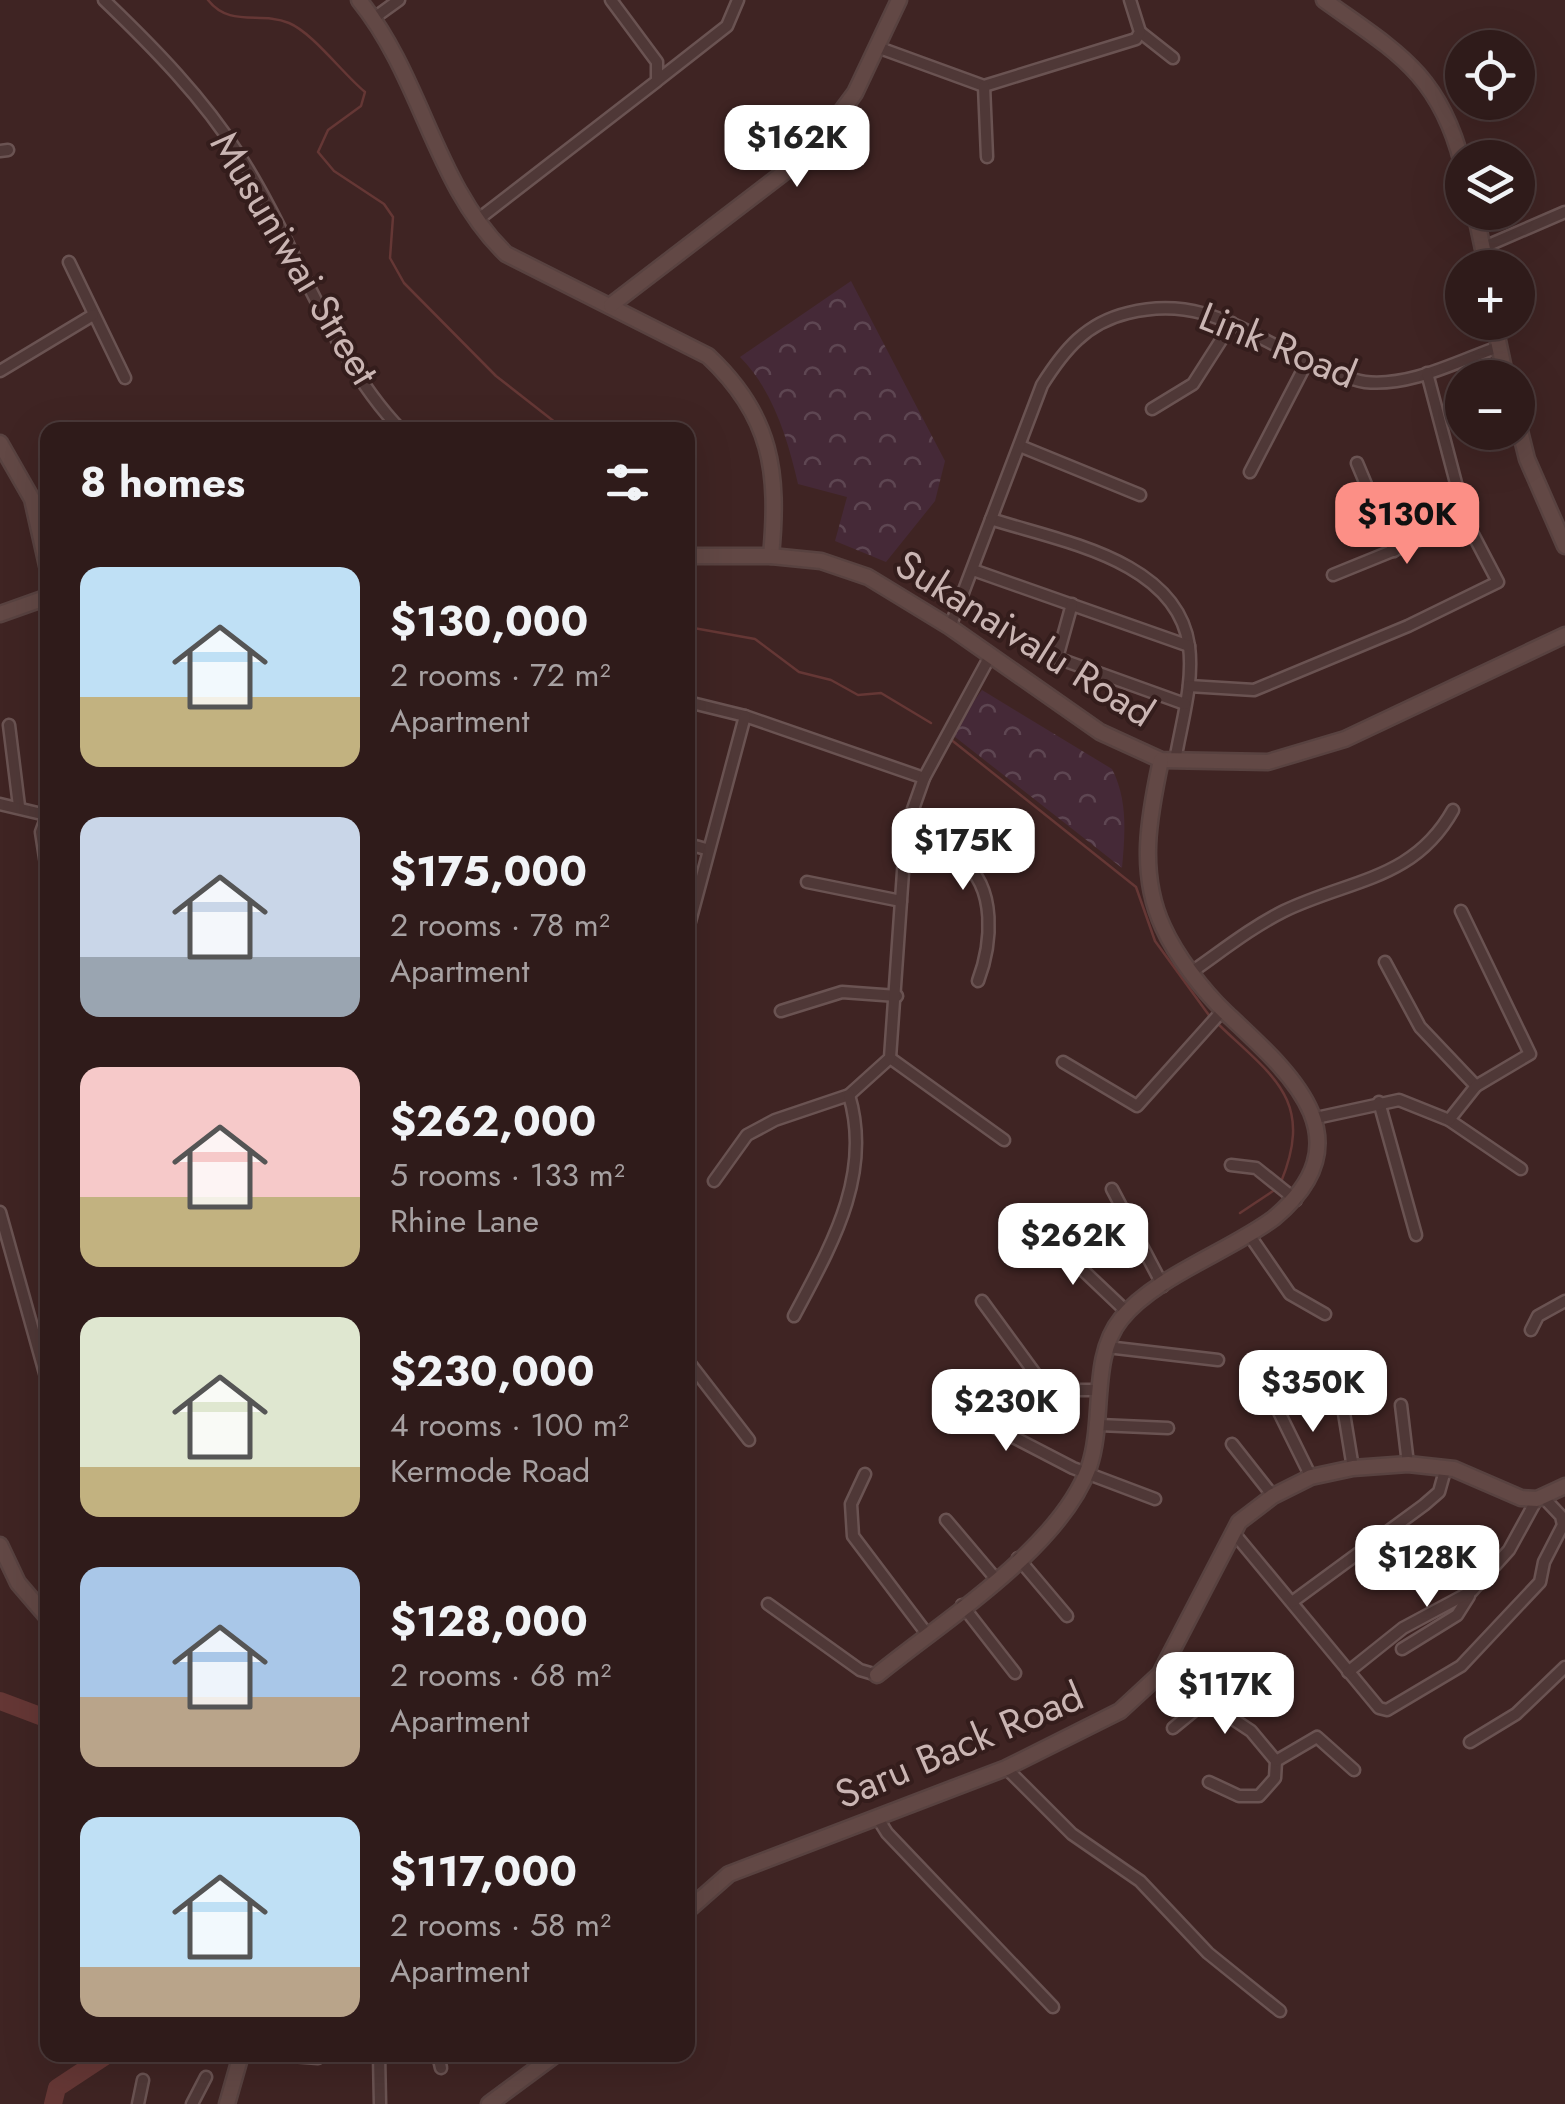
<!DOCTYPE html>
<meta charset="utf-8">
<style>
:root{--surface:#2f1b1a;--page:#3b2827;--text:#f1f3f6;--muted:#a7a1a2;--line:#4a3939;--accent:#fc8f86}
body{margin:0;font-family:Jost,sans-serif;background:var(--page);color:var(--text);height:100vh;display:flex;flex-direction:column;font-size:38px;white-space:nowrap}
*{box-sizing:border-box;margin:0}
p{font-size:32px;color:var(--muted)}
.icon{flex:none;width:55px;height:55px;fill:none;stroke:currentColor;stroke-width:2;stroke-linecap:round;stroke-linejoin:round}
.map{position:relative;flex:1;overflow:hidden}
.panel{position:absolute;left:40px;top:422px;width:655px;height:1640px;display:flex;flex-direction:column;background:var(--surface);border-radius:20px;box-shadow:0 10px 40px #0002,0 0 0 2px var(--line)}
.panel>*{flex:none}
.tools{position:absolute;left:1445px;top:30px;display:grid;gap:20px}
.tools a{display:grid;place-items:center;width:90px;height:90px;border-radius:50%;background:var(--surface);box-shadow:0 10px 40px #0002,0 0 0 2px var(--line);font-size:50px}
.price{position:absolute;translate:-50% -85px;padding:0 22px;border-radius:20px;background:#fff;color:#222;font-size:32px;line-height:65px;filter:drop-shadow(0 2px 5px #0008)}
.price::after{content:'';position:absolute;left:50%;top:60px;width:30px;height:22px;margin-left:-15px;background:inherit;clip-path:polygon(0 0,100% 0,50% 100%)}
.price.active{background:var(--accent);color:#111}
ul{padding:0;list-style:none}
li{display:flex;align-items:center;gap:30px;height:250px;padding:0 40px}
li span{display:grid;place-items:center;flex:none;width:280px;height:200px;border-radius:20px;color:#555}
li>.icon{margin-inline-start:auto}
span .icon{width:120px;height:120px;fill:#fffc;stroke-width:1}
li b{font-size:42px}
h2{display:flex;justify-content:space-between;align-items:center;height:120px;padding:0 40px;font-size:42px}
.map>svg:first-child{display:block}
.forest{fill:url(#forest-crowns)}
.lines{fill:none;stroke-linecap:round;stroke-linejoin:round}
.stream{stroke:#653735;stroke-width:2.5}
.river{stroke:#653735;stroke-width:18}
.street-casing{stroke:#6a5352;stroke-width:15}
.secondary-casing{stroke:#584240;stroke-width:19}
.street{stroke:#4f3837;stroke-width:10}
.secondary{stroke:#624845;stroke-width:14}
.labels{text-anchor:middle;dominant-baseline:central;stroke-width:8;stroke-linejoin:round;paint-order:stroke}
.street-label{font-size:40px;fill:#cab5b3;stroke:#341d1c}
</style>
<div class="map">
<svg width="1565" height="2104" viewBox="0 0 1565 2104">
<defs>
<pattern id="forest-crowns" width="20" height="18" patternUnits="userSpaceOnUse" patternTransform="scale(2.5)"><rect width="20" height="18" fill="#452937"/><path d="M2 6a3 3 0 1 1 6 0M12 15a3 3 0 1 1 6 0" fill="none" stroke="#5e4652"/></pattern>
</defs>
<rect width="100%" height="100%" fill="#3f2423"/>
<g class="forest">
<path d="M851 281 945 461 935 501 886 562 835 541 847 497 798 484C788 440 773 390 740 357Z"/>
<path d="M982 690 1112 769C1128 800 1125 834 1122 868L950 733Z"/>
</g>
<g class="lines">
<g class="stream">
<path d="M208 0C230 28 260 11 289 23 313 33 343 74 365 92L361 106 328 130 318 152 334 171 384 204 393 217 390 258 404 283 496 376 565 430"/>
<polyline points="688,627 755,639 799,672 831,680 858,695 881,693 931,723"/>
<polyline points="949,738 1136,887 1155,941 1211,1018"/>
<path d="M1217 1023C1272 1076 1315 1099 1281 1182"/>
<polyline points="1240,1213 1276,1189"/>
</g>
<g class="river">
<polyline points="0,1701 48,1719"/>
<polyline points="53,2104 57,2088 107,2055"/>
</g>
<defs>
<g id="street">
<path d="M104 0C153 47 203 98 239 155 295 241 330 357 401 430"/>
<polyline points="374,18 399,0"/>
<polyline points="1140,32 1173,58"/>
<polyline points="877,47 984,86 1136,39 1140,32 1130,0"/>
<polyline points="658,80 727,26 738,0"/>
<polyline points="984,86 987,157"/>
<polyline points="0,151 8,150"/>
<polyline points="476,221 657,81 657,62 611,0"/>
<polyline points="1484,247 1565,212"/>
<polyline points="69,262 125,378"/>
<polyline points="0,371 93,315"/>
<polyline points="1152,409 1193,384 1232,323"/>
<polyline points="1020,446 1140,495"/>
<polyline points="1357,463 1394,551"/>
<polyline points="1250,472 1307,362"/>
<path d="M991 519C1058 541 1177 559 1189 646 1194 684 1181 724 1175 761"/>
<polyline points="973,570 1189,646"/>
<polyline points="1333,575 1466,521"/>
<polyline points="1072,604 1057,658 1185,704"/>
<path d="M950 627 1042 385C1064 350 1086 323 1128 313 1208 293 1252 340 1322 367 1336 372 1350 380 1365 382 1410 387 1456 362 1498 347"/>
<polyline points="1189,686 1254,690 1408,626 1498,582 1466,521 1427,373"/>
<polyline points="688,702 745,716 924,778"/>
<polyline points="9,725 19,806"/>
<polyline points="0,804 46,815"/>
<polyline points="48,813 41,832 48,877"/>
<path d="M906 829C924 839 946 848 962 861 997 887 992 944 978 981"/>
<polyline points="688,844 706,849"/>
<polyline points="807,882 901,901"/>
<polyline points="688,929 745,716"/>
<polyline points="1385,962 1420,1027 1476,1086"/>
<path d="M1193 971C1223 950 1252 927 1284 911 1351 879 1414 880 1453 810"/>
<polyline points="781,1011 842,992 897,996"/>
<polyline points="890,1058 1004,1140"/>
<polyline points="1063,1062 1137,1106 1223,1010"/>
<polyline points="1379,1102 1416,1235"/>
<polyline points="1316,1118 1399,1100 1449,1120 1521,1169"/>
<polyline points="1449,1120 1476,1086 1530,1054 1461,911"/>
<polyline points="1231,1165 1256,1168 1296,1200"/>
<polyline points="714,1181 747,1135 775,1120 849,1095 890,1058 906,829 924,778 989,658"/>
<polyline points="1112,1189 1163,1286"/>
<polyline points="0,1212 48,1384"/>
<polyline points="1047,1236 1127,1312"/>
<polyline points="1250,1236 1290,1294 1325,1314"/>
<polyline points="982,1301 1047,1390 1101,1390"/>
<path d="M794 1316C831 1246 873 1175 849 1095"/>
<polyline points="1531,1330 1538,1316 1565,1301"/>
<polyline points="1107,1347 1218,1360"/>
<polyline points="688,1361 749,1440"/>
<polyline points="940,1399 1073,1468 1155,1499"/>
<polyline points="1342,1401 1353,1468"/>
<polyline points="1401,1405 1408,1464"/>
<polyline points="1278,1410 1311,1477"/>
<polyline points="1099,1425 1168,1428"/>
<polyline points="1232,1444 1273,1496"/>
<polyline points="865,1474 851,1504 853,1536 927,1634"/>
<polyline points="946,1520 996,1579"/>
<polyline points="1233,1532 1379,1708 1387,1710 1461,1666 1540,1582 1544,1562 1563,1525 1561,1516 1543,1497"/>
<polyline points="1018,1558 1067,1616"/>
<polyline points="1292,1602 1424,1505 1439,1492 1446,1467"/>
<polyline points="768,1604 860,1670 877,1675"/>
<polyline points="962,1605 1015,1673"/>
<polyline points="1402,1649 1457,1615 1469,1596"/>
<polyline points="1168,1661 1206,1701 1251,1731 1276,1761 1275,1778 1259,1796 1239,1796 1209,1782"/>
<polyline points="1172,1665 1203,1661 1231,1673 1249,1671"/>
<polyline points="1348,1672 1403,1628 1472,1591 1509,1550 1537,1499"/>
<polyline points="1173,1728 1206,1701"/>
<polyline points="1470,1742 1516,1714 1565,1667"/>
<polyline points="1276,1761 1317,1737 1354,1770"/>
<polyline points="1006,1768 1072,1834 1140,1881 1208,1953 1280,2011"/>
<polyline points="877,1817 887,1833 1053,2007"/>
<polyline points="278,2055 318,2058"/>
<polyline points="379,2055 380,2104"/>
<polyline points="438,2055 441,2068"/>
<polyline points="138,2104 143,2080"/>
<polyline points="192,2104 206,2077"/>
</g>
<g id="secondary">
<path d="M359 0C423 79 434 184 506 254L708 356C772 416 779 472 771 556"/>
<path d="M1324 0C1395 51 1439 73 1462 163"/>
<polyline points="1475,212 1487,268"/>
<polyline points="611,305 812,151 855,93 899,0"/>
<polyline points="1494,322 1506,378"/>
<polyline points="1518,423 1527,459 1565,546"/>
<polyline points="0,443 32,499 48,570"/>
<polyline points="688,556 771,556 821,561 868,577 950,627 1100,732 1161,760 1268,762 1345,739 1565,635"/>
<polyline points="0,614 48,597"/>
<polyline points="0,1545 18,1583 48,1618"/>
<path d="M877 1675C943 1621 1060 1548 1089 1467 1105 1421 1090 1357 1121 1319 1154 1277 1230 1251 1274 1218 1368 1139 1290 1073 1226 1013 1203 991 1176 956 1163 927 1138 873 1149 816 1161 760"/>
<polyline points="688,1910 729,1874 1006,1768 1120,1711 1160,1674 1239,1522 1273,1496 1311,1477 1353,1468 1408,1464 1454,1469 1521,1498 1537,1499 1565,1486"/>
<polyline points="227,2104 241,2055"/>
<polyline points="489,2104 555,2055"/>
</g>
</defs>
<use href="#street" class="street-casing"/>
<use href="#secondary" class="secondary-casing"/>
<use href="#street" class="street"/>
<use href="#secondary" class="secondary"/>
</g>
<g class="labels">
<g class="street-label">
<text transform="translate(295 258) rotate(59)">Musuniwai Street</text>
<text transform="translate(1278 345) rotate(22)">Link Road</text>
<text transform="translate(1025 638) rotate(32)">Sukanaivalu Road</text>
<text transform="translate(959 1745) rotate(-23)">Saru Back Road</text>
</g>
</g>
</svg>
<div class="tools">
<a><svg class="icon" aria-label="locate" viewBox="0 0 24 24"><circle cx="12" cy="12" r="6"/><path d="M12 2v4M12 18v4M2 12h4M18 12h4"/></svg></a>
<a><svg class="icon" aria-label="layers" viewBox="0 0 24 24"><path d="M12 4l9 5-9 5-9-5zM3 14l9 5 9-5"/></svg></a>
<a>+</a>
<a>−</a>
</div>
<b class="price" style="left:797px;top:190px">$162K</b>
<b class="price active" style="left:1407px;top:567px">$130K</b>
<b class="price" style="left:963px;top:893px">$175K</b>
<b class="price" style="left:1073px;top:1288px">$262K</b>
<b class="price" style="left:1313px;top:1435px">$350K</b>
<b class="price" style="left:1006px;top:1454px">$230K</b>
<b class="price" style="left:1427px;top:1610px">$128K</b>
<b class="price" style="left:1225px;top:1737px">$117K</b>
<section class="panel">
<h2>8 homes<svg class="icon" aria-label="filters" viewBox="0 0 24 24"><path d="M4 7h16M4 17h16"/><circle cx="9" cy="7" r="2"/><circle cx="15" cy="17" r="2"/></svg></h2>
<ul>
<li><span style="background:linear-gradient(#bfe0f5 65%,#c2b280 0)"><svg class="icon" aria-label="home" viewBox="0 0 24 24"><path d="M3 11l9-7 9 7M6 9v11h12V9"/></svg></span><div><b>$130,000</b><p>2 rooms · 72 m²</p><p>Apartment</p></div></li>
<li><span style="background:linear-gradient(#c9d6e8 70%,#9aa5b1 0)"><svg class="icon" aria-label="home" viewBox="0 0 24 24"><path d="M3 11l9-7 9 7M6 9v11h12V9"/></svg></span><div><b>$175,000</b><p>2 rooms · 78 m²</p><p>Apartment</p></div></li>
<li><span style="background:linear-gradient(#f6c9c9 65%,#c2b280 0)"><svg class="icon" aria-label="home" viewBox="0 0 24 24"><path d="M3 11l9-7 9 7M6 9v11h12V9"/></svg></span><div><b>$262,000</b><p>5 rooms · 133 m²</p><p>Rhine Lane</p></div></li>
<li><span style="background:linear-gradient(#dfe7d0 75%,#c2b280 0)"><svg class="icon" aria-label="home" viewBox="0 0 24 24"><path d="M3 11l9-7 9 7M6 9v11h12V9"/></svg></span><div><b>$230,000</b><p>4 rooms · 100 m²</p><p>Kermode Road</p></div></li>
<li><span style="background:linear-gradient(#a9c7e8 65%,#b9a48a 0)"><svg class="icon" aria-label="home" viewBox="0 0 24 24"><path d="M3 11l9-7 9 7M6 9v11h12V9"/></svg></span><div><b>$128,000</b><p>2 rooms · 68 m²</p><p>Apartment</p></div></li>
<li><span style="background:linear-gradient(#bfe0f5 75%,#b9a48a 0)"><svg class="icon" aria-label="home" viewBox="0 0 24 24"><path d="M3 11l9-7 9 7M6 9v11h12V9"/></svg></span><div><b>$117,000</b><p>2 rooms · 58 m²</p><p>Apartment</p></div></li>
</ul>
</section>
</div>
